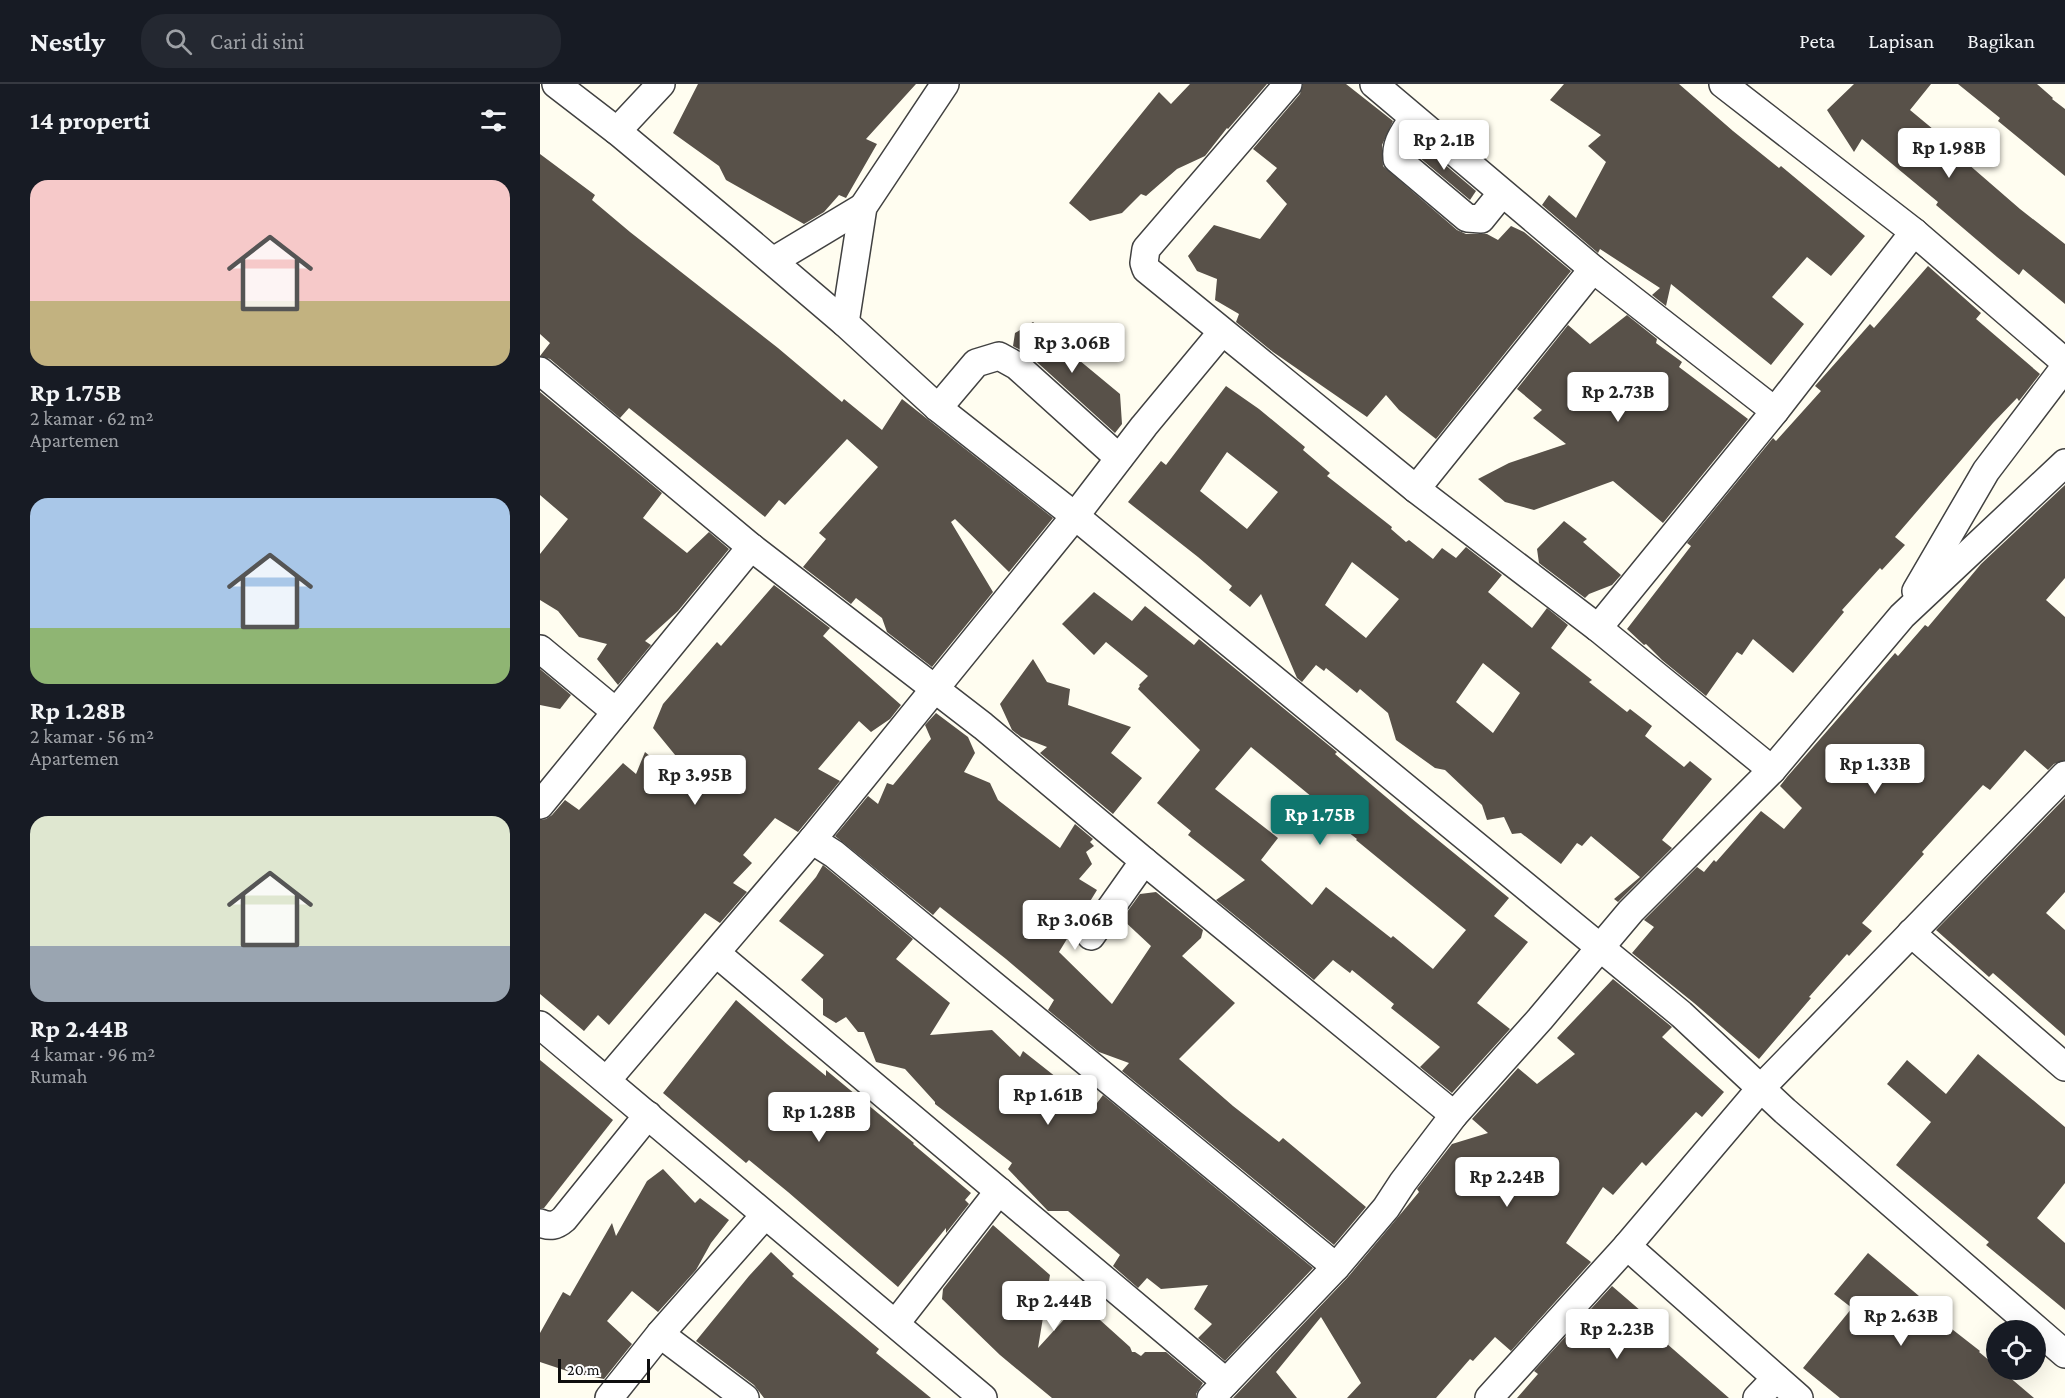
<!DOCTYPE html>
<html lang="id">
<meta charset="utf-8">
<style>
:root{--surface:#171b24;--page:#242831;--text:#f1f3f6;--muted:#9ea1a6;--line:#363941;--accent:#0f766e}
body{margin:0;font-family:"Crimson Pro",serif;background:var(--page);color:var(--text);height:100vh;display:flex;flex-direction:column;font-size:22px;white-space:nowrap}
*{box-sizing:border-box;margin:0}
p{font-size:20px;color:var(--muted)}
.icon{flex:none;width:33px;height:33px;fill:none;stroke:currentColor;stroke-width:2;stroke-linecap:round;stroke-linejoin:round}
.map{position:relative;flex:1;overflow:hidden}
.details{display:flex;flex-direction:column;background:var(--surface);width:540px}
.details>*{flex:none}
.fabs{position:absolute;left:1446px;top:1236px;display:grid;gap:12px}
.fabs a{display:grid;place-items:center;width:60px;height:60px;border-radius:50%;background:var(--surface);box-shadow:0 6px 24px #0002;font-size:30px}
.scale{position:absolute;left:18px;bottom:15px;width:92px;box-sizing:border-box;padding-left:6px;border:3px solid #0e0e0e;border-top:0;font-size:16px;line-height:21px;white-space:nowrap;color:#0e0e0e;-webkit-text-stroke:4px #fff;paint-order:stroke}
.price{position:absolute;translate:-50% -51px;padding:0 14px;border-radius:6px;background:#fff;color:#222;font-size:20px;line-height:39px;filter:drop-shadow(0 2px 3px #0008)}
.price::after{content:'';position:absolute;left:50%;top:36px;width:18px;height:14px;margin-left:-9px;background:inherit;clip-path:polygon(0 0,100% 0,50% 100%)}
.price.active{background:var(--accent);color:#fff}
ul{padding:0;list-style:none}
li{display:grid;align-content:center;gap:12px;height:318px;padding:0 30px}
li span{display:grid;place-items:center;height:186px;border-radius:18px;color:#555}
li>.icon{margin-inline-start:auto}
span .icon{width:108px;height:108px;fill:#fffc;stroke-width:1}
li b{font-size:26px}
h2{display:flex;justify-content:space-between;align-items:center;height:72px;padding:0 30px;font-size:26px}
header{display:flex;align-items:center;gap:36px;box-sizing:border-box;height:84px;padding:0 30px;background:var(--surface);border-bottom:2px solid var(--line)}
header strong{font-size:28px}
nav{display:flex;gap:33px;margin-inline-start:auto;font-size:21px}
.search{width:420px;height:54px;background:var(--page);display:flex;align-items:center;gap:15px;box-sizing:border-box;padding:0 21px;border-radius:24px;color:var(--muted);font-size:22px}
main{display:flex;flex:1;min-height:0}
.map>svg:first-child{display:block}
.building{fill:#585149;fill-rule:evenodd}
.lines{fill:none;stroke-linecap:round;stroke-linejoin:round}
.minor-casing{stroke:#414141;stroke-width:30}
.minor{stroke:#fff;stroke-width:27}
</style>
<header>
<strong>Nestly</strong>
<div class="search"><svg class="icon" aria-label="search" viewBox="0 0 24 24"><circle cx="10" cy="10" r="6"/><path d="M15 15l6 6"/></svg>Cari di sini</div>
<nav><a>Peta</a><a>Lapisan</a><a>Bagikan</a></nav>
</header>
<main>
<section class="details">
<h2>14 properti<svg class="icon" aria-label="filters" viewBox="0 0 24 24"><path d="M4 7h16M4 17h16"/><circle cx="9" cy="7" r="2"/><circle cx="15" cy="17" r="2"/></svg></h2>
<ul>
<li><span style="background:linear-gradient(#f6c9c9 65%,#c2b280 0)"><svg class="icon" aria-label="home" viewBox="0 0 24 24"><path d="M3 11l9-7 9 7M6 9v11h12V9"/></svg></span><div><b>Rp 1.75B</b><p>2 kamar · 62 m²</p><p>Apartemen</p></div></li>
<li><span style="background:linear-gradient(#a9c7e8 70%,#8fb573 0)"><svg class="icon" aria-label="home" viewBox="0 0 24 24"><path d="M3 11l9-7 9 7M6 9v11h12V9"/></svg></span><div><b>Rp 1.28B</b><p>2 kamar · 56 m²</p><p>Apartemen</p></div></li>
<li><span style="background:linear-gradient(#dfe7d0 70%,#9aa5b1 0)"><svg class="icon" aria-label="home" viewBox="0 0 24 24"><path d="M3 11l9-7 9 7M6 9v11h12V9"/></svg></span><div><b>Rp 2.44B</b><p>4 kamar · 96 m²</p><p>Rumah</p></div></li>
</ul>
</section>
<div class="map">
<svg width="1525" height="1314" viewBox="0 0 1525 1314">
<rect width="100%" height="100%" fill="#fffdf0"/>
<g class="building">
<polygon points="158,0 376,0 326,55 337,60 306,114 299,111 284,128 264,140 186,96 179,82 133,49"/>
<polygon points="650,0 727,0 688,45 687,44 665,72 637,85 606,112 601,110 582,129 550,137 529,119 619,8 631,20"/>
<polygon points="763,0 806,0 853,37 842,61 843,82 917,146 926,150 947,150 958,156 971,142 984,148 1031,187 896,355 859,326 846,311 827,333 733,268 696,238 699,230 675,216 677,195 657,187 648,172 674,141 720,155 747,120 726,97 737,84 713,65 760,10"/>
<polygon points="1024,0 1139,0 1193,47 1239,84 1241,82 1325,152 1291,192 1267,173 1232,213 1264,240 1231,281 1131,200 1126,222 1112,211 1120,204 1060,165 1058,169 1002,121 1009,111 1036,134 1066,78 1048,62 1061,51 1010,16"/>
<polygon points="1314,0 1391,0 1370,26 1423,70 1420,73 1480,125 1525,160 1525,220 1483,185 1479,191 1457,173 1396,121 1398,118 1322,55 1314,68 1287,26"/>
<polygon points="1418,0 1497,0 1513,14 1512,15 1525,25 1525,92 1458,37 1460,34"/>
<polygon points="877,57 936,107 930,116 873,68"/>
<polygon points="0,70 55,111 52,116 90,148 238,264 302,318 304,315 342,346 362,315 513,434 469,488 415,435 411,438 453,508 392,583 347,548 342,534 316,514 311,520 263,483 286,455 279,449 338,383 307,355 245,421 239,416 225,433 89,324 80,334 10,275 0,272 10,259 0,250"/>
<polygon points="1388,182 1441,229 1436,235 1500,290 1479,317 1477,314 1453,339 1355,453 1365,461 1342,486 1340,484 1302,526 1304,528 1253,589 1213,555 1202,571 1197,568 1166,612 1122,576 1106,560 1104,561 1087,545 1151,462 1147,459 1233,354 1236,357 1281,307 1275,302 1330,240 1334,244"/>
<polygon points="1087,231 1117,255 1116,259 1142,278 1139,283 1208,335 1123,439 1073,397 994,426 965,418 938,395 969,379 1026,360 993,334 1002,326 977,305 1028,241 1050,260"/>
<polygon points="493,238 580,310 582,340 575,349 488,270 473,262 475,249"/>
<path d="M686 302 719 325 765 363 763 366 790 389 787 392 852 443 851 445 866 458 869 456 893 475 902 464 916 474 926 463 962 491 948 508 992 544 1007 524 1028 541 1011 564 1052 596 1049 598 1087 628 1090 625 1112 642 1105 652 1144 683 1150 677 1172 695 1122 756 1132 764 1078 818 1074 815 1100 793 1051 752 1042 762 1037 759 1021 780 981 749 972 750 964 733 947 736 942 721 905 686 895 684 856 656 848 629 820 605 817 609 786 584 784 587 776 581 762 598 757 594 721 510 710 523 689 506 692 502 658 473 588 418 621 377 626 381ZM687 368 738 408 707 445 660 407ZM812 478 859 515 826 554 785 521ZM943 579 980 609 953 649 916 618Z"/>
<polygon points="0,308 122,409 103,434 147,469 169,448 189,465 138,527 105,557 111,561 78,601 57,575 67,560 39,553 18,527 0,516 0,470 28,435 0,411"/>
<polygon points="1525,401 1525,494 1506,516 1525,533 1525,676 1514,680 1508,686 1485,666 1450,706 1443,701 1382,768 1384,770 1322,839 1332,847 1309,872 1307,870 1269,913 1271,914 1219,975 1154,919 1092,869 1114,843 1104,836 1157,783 1164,788 1174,776 1176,778 1221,727 1244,745 1262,724 1240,702 1247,693 1355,569 1358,572 1385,541 1388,543 1441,480"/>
<polygon points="1024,437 1047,455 1043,458 1081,491 1072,501 1049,510 1045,514 999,479 997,465"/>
<polygon points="234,501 290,544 283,552 361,621 350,635 331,648 319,637 278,685 300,697 258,748 235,734 203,771 212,779 193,799 207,808 180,839 165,829 69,941 58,931 44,947 0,910 0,736 6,735 12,731 25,716 39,726 83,679 96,690 105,668 129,688 140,677 113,644 123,620 177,558 181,562"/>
<path d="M554 508 592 537 605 522 654 561 659 555 797 668 795 670 871 734 969 814 954 832 988 858 937 919 970 945 912 1009 880 983 900 963 851 924 854 920 812 886 810 889 793 876 774 896 676 816 705 796 648 751 651 747 617 719 660 666 598 605 600 602 599 601 608 592 566 558 554 571 522 540ZM711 663 789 727 786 731 817 755 816 756 926 846 893 885 853 852 851 854 786 803 772 821 721 776 738 754 675 705Z"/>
<polygon points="493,575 507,598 530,605 528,621 591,643 571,669 602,694 573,730 500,669 507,663 481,653 472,646 460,620"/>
<polygon points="0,585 31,611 20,625 0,621"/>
<polygon points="396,629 428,653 435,669 424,688 450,699 458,716 520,764 535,740 553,755 550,758 554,762 546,768 552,780 539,795 557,806 519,868 572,920 611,862 582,835 600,810 616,808 663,846 661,854 642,872 695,919 639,975 693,1022 739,1058 743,1054 826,1123 794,1161 582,987 589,979 559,968 508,926 514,916 466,875 400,823 393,831 295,752 328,712 338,720 347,699 353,701 391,655 385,641"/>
<polygon points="1525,714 1525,808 1506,829 1525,846 1525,952 1453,889 1449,893 1396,846"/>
<polygon points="283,781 373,855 356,875 410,919 390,951 452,946 480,973 483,967 554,1023 563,1011 773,1184 685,1277 658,1254 672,1240 654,1225 668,1201 621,1205 607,1194 598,1204 573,1182 580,1171 528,1127 508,1127 468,1085 472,1079 395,1020 395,1018 365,985 336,978 324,948 318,948 306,933 296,939 283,931 283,915 261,896 284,871 239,837 276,793"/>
<polygon points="1073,895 1132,943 1122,953 1184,1008 1162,1033 1156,1028 1106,1082 1102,1078 1073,1111 1063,1103 1026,1159 1051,1178 971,1267 955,1253 933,1277 930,1275 896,1314 807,1314 821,1299 781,1233 736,1288 757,1314 693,1314 808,1193 879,1108 877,1105 912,1060 948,1049 932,1035 978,984 997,1000 1035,970 1017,954"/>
<polygon points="196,916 247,960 286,992 286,986 374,1059 373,1060 431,1109 425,1116 429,1120 406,1149 406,1144 358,1203 248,1108 209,1076 206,1079 123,1009"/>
<polygon points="1438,970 1525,1043 1525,1099 1497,1134 1525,1159 1525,1226 1446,1161 1449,1158 1356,1081 1391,1038 1347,1000 1367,976 1406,1010"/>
<polygon points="0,976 73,1036 4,1124 0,1124"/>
<polygon points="123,1085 155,1119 160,1114 189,1136 171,1159 156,1186 118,1228 92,1207 67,1237 92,1260 64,1295 30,1288 0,1278 0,1249 23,1208 30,1212 72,1139 76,1152 107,1097"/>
<polygon points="453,1141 510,1191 498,1264 540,1218 590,1263 592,1268 595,1268 601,1272 605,1268 626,1268 663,1299 656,1310 656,1314 512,1314 460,1271 402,1215 403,1205"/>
<polygon points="231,1168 254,1190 252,1192 339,1265 336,1269 391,1314 224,1314 214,1301 156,1257 209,1192"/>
<polygon points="1328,1169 1411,1239 1408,1242 1440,1267 1439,1268 1456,1282 1456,1286 1461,1286 1494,1314 1300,1314 1263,1284 1312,1224 1294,1210"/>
<polygon points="1072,1202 1123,1246 1118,1252 1189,1314 977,1314 998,1290 994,1287"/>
</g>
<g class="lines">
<defs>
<g id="minor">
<polyline points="16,0 77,47 204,153 305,239 398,324 535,432 1141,930 1245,1027 1525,1270"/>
<polyline points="748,0 606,165 604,179 606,185 876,405 1058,544 1232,686"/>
<polyline points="834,0 1053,185 1235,327"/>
<polyline points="1183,0 1374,148 1525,278"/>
<path d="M873 34C865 48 855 58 857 75L927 134 941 135 962 109"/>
<polyline points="77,47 121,0"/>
<polyline points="233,177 323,123"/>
<polyline points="305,239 323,123 405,0"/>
<polyline points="0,287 211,463 443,642 604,777 914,1031"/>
<polyline points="398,324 436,279 459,272 477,282 579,374"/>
<polyline points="876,405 1053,185"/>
<polyline points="1376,507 1446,387 1525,283"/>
<polyline points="1058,544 1235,327 1374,148"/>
<polyline points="0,565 76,628"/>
<polyline points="0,721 211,463"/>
<polyline points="272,756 294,770 796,1183"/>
<polyline points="1371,849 1525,983"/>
<polyline points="551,852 604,777"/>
<polyline points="176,869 686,1298"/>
<polyline points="0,941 443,1314"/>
<polyline points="67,996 272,756 535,432 604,342 682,248"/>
<path d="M0 1139C10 1143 16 1142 24 1135L108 1031"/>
<polyline points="1087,1162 1259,1314"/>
<polyline points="356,1239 459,1107"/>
<polyline points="120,1250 205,1314"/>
<polyline points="69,1314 120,1250 225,1131"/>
<polyline points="671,1314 796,1183 846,1124 863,1098 914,1031 1000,935 1091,827 1232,686 1362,532 1525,379"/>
<polyline points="949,1314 1087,1162 1221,1004 1525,691"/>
<polyline points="1217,1314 1236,1294"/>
</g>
</defs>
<use href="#minor" class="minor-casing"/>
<use href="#minor" class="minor"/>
</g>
</svg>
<div class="fabs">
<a><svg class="icon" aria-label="locate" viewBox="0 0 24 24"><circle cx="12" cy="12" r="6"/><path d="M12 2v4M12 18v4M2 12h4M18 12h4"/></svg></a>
</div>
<div class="scale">20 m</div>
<b class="price" style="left:904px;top:87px">Rp 2.1B</b>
<b class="price" style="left:1409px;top:95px">Rp 1.98B</b>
<b class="price" style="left:532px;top:290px">Rp 3.06B</b>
<b class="price" style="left:1078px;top:339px">Rp 2.73B</b>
<b class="price" style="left:1335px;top:711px">Rp 1.33B</b>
<b class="price" style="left:155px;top:722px">Rp 3.95B</b>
<b class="price active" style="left:780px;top:762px">Rp 1.75B</b>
<b class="price" style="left:535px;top:867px">Rp 3.06B</b>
<b class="price" style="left:508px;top:1042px">Rp 1.61B</b>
<b class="price" style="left:279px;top:1059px">Rp 1.28B</b>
<b class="price" style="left:967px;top:1124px">Rp 2.24B</b>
<b class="price" style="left:514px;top:1248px">Rp 2.44B</b>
<b class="price" style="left:1361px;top:1263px">Rp 2.63B</b>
<b class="price" style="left:1077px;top:1276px">Rp 2.23B</b>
</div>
</main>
